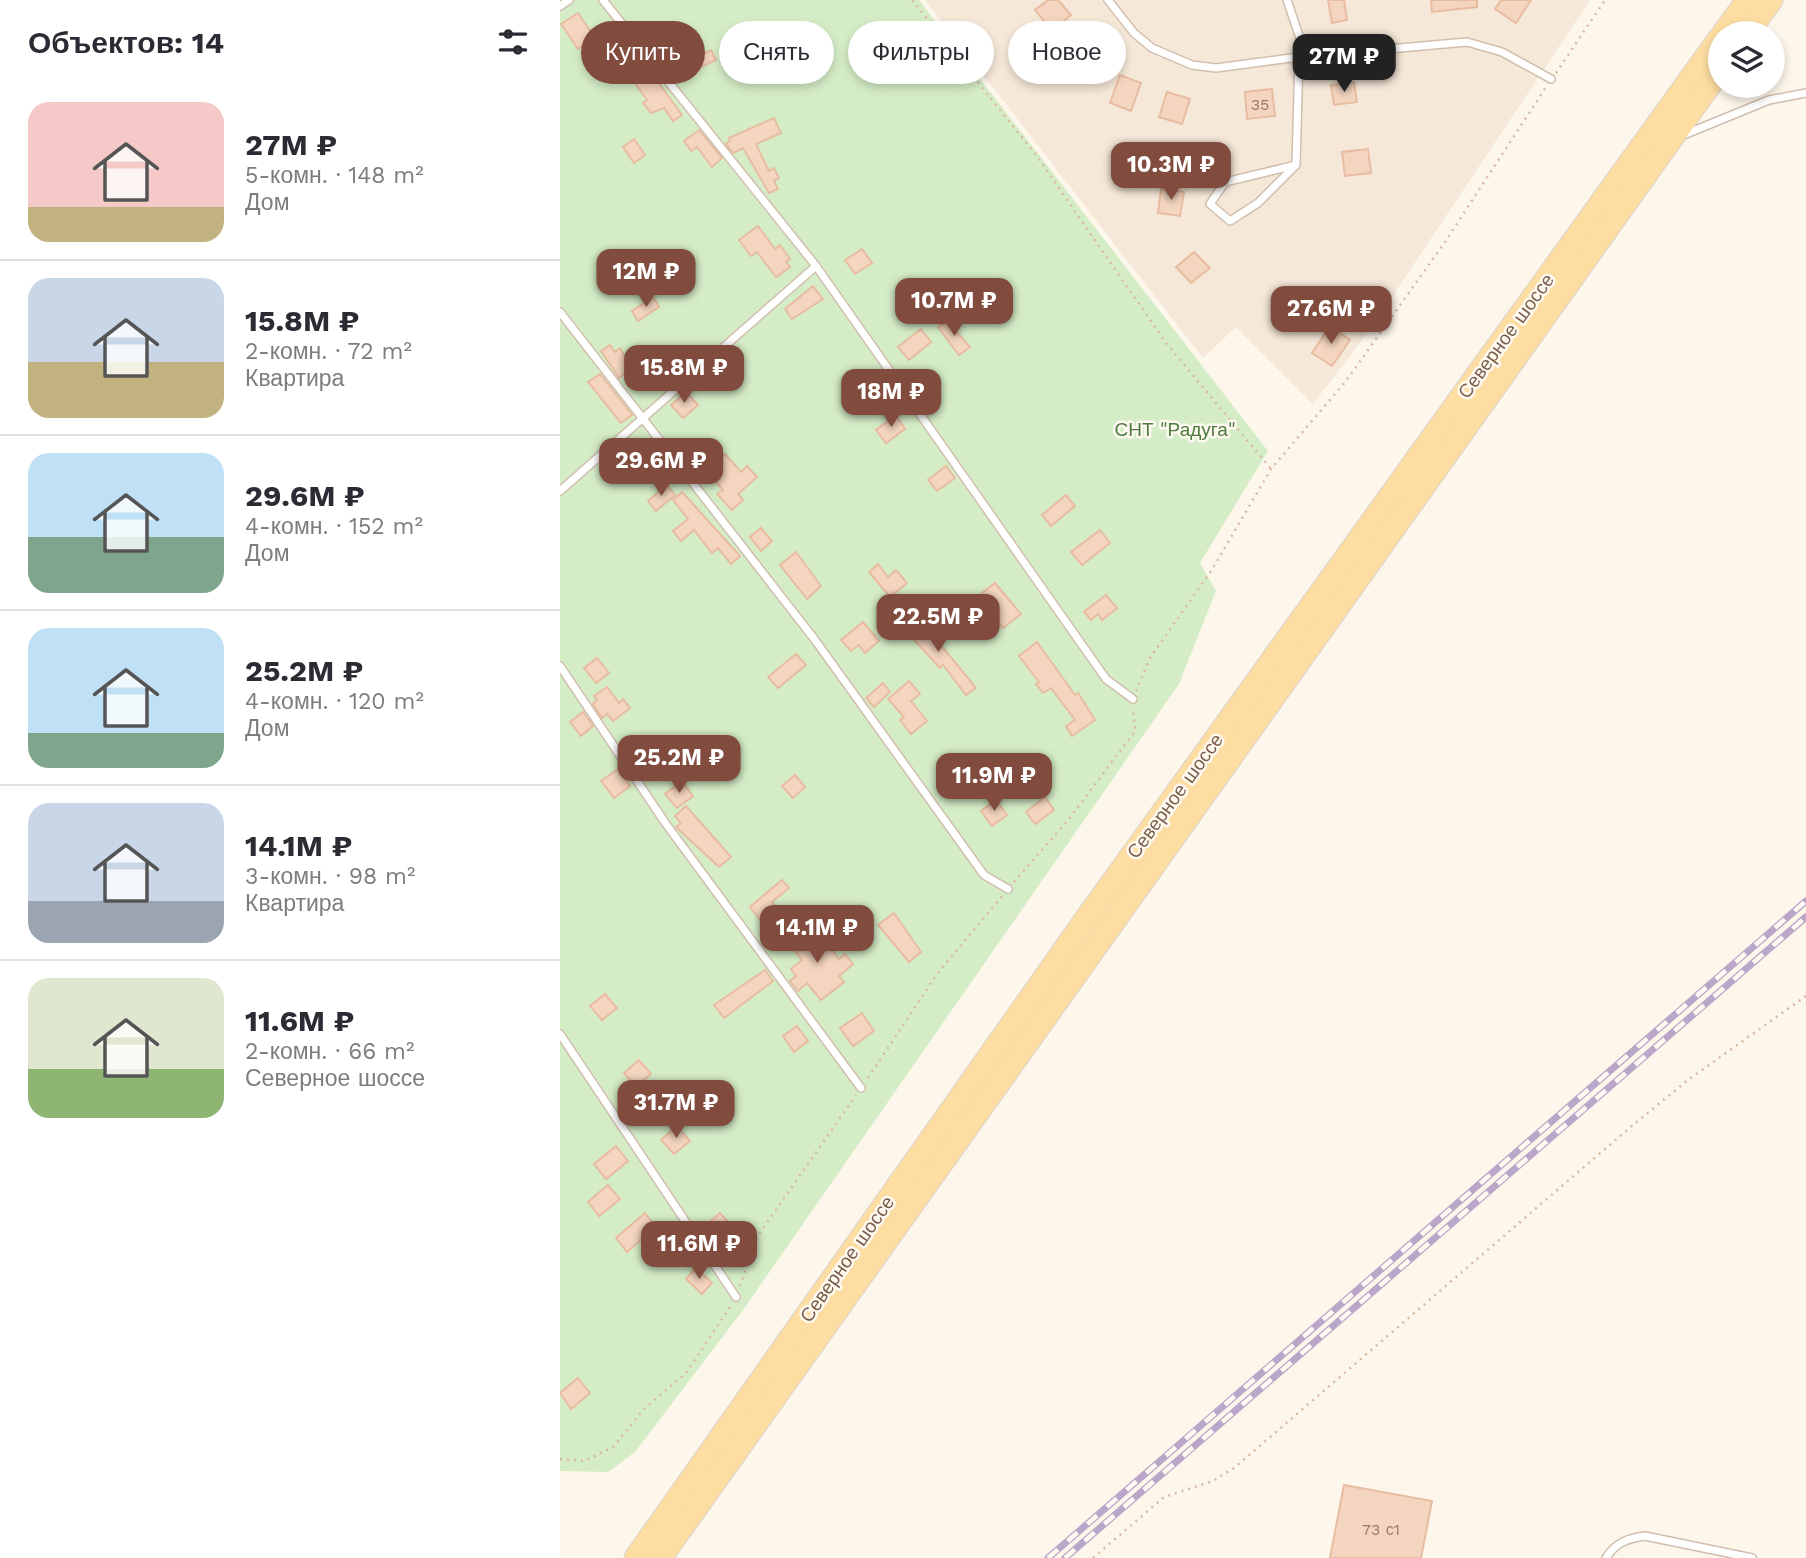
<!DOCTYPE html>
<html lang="ru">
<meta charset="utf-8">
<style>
:root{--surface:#fff;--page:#f7f7f7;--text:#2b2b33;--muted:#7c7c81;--line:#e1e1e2;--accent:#814b3e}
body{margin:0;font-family:"Work Sans",sans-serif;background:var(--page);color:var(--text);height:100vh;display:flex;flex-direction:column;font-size:26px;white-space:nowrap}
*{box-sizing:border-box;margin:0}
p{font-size:23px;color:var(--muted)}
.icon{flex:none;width:38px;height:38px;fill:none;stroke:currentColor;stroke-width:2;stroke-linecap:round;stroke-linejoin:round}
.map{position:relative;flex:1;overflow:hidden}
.drawer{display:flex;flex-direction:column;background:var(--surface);width:560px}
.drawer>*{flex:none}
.banner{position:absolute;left:21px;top:21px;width:665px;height:63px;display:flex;gap:14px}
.buttons{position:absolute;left:1148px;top:21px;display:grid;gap:14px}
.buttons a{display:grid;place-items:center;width:77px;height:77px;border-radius:50%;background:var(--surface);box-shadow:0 4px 10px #0003;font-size:35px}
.price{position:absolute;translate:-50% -60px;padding:0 16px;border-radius:14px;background:var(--accent);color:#fff;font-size:23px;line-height:46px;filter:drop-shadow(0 2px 4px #0008)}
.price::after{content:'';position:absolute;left:50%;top:42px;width:21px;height:16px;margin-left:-10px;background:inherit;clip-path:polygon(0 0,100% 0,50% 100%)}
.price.active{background:#222;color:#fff}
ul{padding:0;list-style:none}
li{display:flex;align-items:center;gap:21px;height:175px;padding:0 28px}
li+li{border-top:2px solid var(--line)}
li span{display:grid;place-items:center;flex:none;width:196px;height:140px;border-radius:21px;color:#555}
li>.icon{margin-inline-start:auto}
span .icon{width:84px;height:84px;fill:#fffc;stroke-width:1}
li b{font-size:30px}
h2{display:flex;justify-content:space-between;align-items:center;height:84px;padding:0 28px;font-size:30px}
.tag{padding:0 24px;border-radius:32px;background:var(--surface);box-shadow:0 4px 10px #0003;font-size:24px;line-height:63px}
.tag.active{background:var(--accent);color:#fff}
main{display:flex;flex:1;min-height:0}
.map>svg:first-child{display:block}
.residential{fill:#f6e8d8}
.green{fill:#d5edc7}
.building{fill:#f4d6c0;stroke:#e8bca0;stroke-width:2}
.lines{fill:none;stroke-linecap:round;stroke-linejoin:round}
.service-casing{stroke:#d1beae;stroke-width:10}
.primary-casing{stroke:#dad2cd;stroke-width:25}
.path{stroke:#dab9a2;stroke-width:2.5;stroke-dasharray:2 5;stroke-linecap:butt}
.service{stroke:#fff;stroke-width:7}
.primary{stroke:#fddda1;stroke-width:23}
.rail-casing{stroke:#baa6c9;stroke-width:7}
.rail{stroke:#fffaf1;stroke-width:4.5;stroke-dasharray:13;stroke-linecap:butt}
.labels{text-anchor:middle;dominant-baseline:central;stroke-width:5;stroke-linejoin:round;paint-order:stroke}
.number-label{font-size:16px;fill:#987b68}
.street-label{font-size:19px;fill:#7a5d4b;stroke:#fffaf1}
.park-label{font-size:19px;fill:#507a40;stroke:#fffaf1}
</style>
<main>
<section class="drawer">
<h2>Объектов: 14<svg class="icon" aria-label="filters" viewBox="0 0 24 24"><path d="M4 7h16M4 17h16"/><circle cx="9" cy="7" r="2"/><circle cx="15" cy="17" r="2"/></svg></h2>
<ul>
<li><span style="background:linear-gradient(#f6c9c9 75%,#c2b280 0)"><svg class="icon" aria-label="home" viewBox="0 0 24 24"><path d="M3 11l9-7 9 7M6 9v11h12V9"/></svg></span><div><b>27M ₽</b><p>5-комн. · 148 m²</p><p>Дом</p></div></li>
<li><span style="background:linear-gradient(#c9d6e8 60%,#c2b280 0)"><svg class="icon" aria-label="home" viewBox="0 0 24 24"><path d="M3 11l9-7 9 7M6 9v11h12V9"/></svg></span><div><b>15.8M ₽</b><p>2-комн. · 72 m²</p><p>Квартира</p></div></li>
<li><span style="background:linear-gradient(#bfe0f5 60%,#7fa58c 0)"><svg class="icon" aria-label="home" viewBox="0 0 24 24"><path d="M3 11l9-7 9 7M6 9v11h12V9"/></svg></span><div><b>29.6M ₽</b><p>4-комн. · 152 m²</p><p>Дом</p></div></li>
<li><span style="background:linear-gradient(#bfe0f5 75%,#7fa58c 0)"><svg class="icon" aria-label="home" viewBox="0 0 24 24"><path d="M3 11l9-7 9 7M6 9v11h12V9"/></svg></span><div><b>25.2M ₽</b><p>4-комн. · 120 m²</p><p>Дом</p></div></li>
<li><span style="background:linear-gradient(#c9d6e8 70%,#9aa5b1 0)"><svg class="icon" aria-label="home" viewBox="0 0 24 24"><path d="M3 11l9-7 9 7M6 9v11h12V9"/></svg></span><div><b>14.1M ₽</b><p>3-комн. · 98 m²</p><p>Квартира</p></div></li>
<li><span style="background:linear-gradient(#dfe7d0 65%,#8fb573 0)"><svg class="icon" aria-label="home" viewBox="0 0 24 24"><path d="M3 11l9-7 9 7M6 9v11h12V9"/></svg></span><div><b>11.6M ₽</b><p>2-комн. · 66 m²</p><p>Северное шоссе</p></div></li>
</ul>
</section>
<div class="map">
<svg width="1246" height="1558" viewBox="0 0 1246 1558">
<rect width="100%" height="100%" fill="#fdf6ea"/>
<polygon class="residential" points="365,0 1030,0 812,327 753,404 676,327 643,358"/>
<polygon class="green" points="0,0 359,0 708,451 640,563 656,591 619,684 183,1310 75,1452 48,1472 0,1471"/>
<g class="building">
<polygon points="488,0 498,0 511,15 492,31 475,10"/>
<polygon points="768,0 784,0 787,20 772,23"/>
<polygon points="871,0 917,0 917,7 872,12"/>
<polygon points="941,0 971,0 956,23 935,9"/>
<polygon points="18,13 35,38 18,49 1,24"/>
<polygon points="527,38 544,61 527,75 509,52"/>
<polygon points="151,50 156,60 135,70 130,61"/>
<polygon points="87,67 122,115 113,121 104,108 91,113 83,103 87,100 72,79"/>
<polygon points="560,75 581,83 571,111 550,103"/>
<polygon points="794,82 797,102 774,105 771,85"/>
<polygon points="712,89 715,116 687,119 685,92"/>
<polygon points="607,92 630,99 622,124 599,117"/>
<polygon points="214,118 221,133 196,144 209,171 214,168 219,178 214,181 218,189 209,193 183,148 173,153 166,144 170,141 169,138"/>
<polygon points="139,130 162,158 152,167 137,147 131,151 124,141"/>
<polygon points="74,139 85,155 74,163 63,147"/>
<polygon points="808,149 811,173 785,176 782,152"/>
<polygon points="601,189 624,192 620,216 598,213"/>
<polygon points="198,226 215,249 220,245 230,259 226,262 230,267 216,277 197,252 191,256 179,240"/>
<polygon points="302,249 312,263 295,274 285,260"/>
<polygon points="634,252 650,268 631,283 616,267"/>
<polygon points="253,286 263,299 232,319 225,309"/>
<polygon points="93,297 99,307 78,321 72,311"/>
<polygon points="387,321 410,347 399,355 378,327"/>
<polygon points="770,326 790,340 772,366 752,353"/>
<polygon points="361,329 371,342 349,360 338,347"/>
<polygon points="50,345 55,352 60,348 65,357 74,350 82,361 59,378 41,351"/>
<polygon points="40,374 72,415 61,423 28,382"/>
<polygon points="126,392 138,405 123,418 111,405"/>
<polygon points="336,415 345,429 326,443 316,430"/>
<polygon points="88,440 114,468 102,479 78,449"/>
<polygon points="165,454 181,472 187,466 197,477 178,494 183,500 172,510 157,494 163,490 146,471"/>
<polygon points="386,466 395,478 377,491 368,480"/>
<polygon points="107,485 115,495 96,511 88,501"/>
<polygon points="122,492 180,556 171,564 158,548 152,553 134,530 121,541 113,531 128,519 113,500"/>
<polygon points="506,495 515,506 491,526 482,515"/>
<polygon points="201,528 212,541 201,551 190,537"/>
<polygon points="540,530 550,543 522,565 511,552"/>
<polygon points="236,552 261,586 247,599 220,565"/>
<polygon points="318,564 328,577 336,570 347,583 330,597 309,572"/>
<polygon points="435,583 461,614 443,628 417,597"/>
<polygon points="546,595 557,608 542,620 538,614 531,620 524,612"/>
<polygon points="358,617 416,688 406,695 383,665 380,668 344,629"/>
<polygon points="303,622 319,641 305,653 299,645 291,651 281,640"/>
<polygon points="477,642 515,695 518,693 535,720 512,736 506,726 515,720 491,688 483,693 476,684 479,682 459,656"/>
<polygon points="236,654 246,665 218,688 208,677"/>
<polygon points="37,658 49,673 36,683 24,668"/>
<polygon points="349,681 360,694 351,701 367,721 351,734 340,720 344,717 328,699"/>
<polygon points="323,683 330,692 314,707 306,698"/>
<polygon points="47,687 59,703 63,699 70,708 53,721 47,714 42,718 33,704 37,700 34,696"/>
<polygon points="23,712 33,726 21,736 10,722"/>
<polygon points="58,769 70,786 54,798 41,781"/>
<polygon points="235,775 245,787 233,798 222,786"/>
<polygon points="122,781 133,796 117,808 105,794"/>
<polygon points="485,797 494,810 475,824 466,812"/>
<polygon points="436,800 447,815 432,826 421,811"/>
<polygon points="126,806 171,857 159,867 116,827 121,823 115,816"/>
<polygon points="222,880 229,888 212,902 217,908 201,921 190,907"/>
<polygon points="334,913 361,952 349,962 318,925"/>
<polygon points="241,927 257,947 265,941 279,959 285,954 293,964 279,976 284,982 261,1000 247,983 238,991 230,981 236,976 231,969 242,960 226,940"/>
<polygon points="205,970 213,981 164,1018 154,1005"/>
<polygon points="45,994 57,1008 42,1020 30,1006"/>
<polygon points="302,1013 314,1031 293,1046 280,1028"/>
<polygon points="237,1026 248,1041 234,1052 223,1036"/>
<polygon points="79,1060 91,1074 76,1087 64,1073"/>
<polygon points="117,1126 130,1141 114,1154 101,1140"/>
<polygon points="56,1146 68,1161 46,1179 34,1164"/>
<polygon points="48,1185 60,1199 39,1216 28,1202"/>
<polygon points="85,1213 92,1222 85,1228 89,1233 67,1252 56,1238"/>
<polygon points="160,1213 179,1234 169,1243 150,1222"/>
<polygon points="136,1268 152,1283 142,1294 126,1279"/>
<polygon points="18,1378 30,1393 11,1409 0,1393"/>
<polygon points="784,1485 872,1501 861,1558 770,1558"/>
</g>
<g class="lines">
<defs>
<g id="service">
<polyline points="43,0 256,266 546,679 573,699"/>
<polyline points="548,0 574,33 592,48 632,65 656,68 739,57 907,42 942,52 991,79"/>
<polyline points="727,0 746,56"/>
<polyline points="0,6 9,0"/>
<polyline points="1121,136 1209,100 1246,93"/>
<polyline points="736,165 698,203 670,221 650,204 665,182 736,165 739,57"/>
<polyline points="0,312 255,640 424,875 448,889"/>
<polyline points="0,491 256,266"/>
<polyline points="0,666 106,824 301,1088"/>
<polyline points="0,1034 176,1297"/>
<path d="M1046 1558C1055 1543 1068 1538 1085 1536L1192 1558"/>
</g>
<g id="primary">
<polyline points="1164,33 1188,0"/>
<polyline points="1187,33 1211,0"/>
<polyline points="76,1558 525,921 1160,38"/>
<polyline points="100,1558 1160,70"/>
</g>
</defs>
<use href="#service" class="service-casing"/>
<use href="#primary" class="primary-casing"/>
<g class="path">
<polyline points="352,0 476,155 606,343 711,469"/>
<polyline points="996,73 1045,0"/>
<polyline points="576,691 590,658 653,568 711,469 786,381 885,242 986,87"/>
<polyline points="454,882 509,819 575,731 573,707"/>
<polyline points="308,1078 377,974 443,895"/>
<polyline points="180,1286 197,1237 296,1095"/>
<polyline points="0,1459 25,1461 53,1447 84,1409 126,1373 172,1304"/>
<polyline points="533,1558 604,1497 653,1481 674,1468 1073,1125 1128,1080 1246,996"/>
</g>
<use href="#service" class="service"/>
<use href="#primary" class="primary"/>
<defs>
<g id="rail">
<polyline points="488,1558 1246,901"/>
<polyline points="505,1558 1246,917"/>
</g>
</defs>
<use href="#rail" class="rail-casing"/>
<use href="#rail" class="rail"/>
</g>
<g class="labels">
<g class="number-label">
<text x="700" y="104">35</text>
<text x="821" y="1529">73 с1</text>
</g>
<g class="street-label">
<text transform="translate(946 336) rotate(-54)">Северное шоссе</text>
<text transform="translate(615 796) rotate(-54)">Северное шоссе</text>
<text transform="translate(287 1259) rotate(-55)">Северное шоссе</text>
</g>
<g class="park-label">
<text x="615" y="429">СНТ "Радуга"</text>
</g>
</g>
</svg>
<div class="buttons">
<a><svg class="icon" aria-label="layers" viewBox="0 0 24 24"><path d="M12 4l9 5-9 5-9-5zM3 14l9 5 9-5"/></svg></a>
</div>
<b class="price active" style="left:784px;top:94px">27M ₽</b>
<b class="price" style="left:611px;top:202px">10.3M ₽</b>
<b class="price" style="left:86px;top:309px">12M ₽</b>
<b class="price" style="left:394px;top:338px">10.7M ₽</b>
<b class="price" style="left:771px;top:346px">27.6M ₽</b>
<b class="price" style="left:124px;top:405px">15.8M ₽</b>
<b class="price" style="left:331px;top:429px">18M ₽</b>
<b class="price" style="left:101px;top:498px">29.6M ₽</b>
<b class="price" style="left:378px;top:654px">22.5M ₽</b>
<b class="price" style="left:119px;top:795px">25.2M ₽</b>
<b class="price" style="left:434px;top:813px">11.9M ₽</b>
<b class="price" style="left:257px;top:965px">14.1M ₽</b>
<b class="price" style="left:116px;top:1140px">31.7M ₽</b>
<b class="price" style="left:139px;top:1281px">11.6M ₽</b>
<div class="banner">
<a class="tag active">Купить</a>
<a class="tag">Снять</a>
<a class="tag">Фильтры</a>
<a class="tag">Новое</a>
</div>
</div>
</main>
